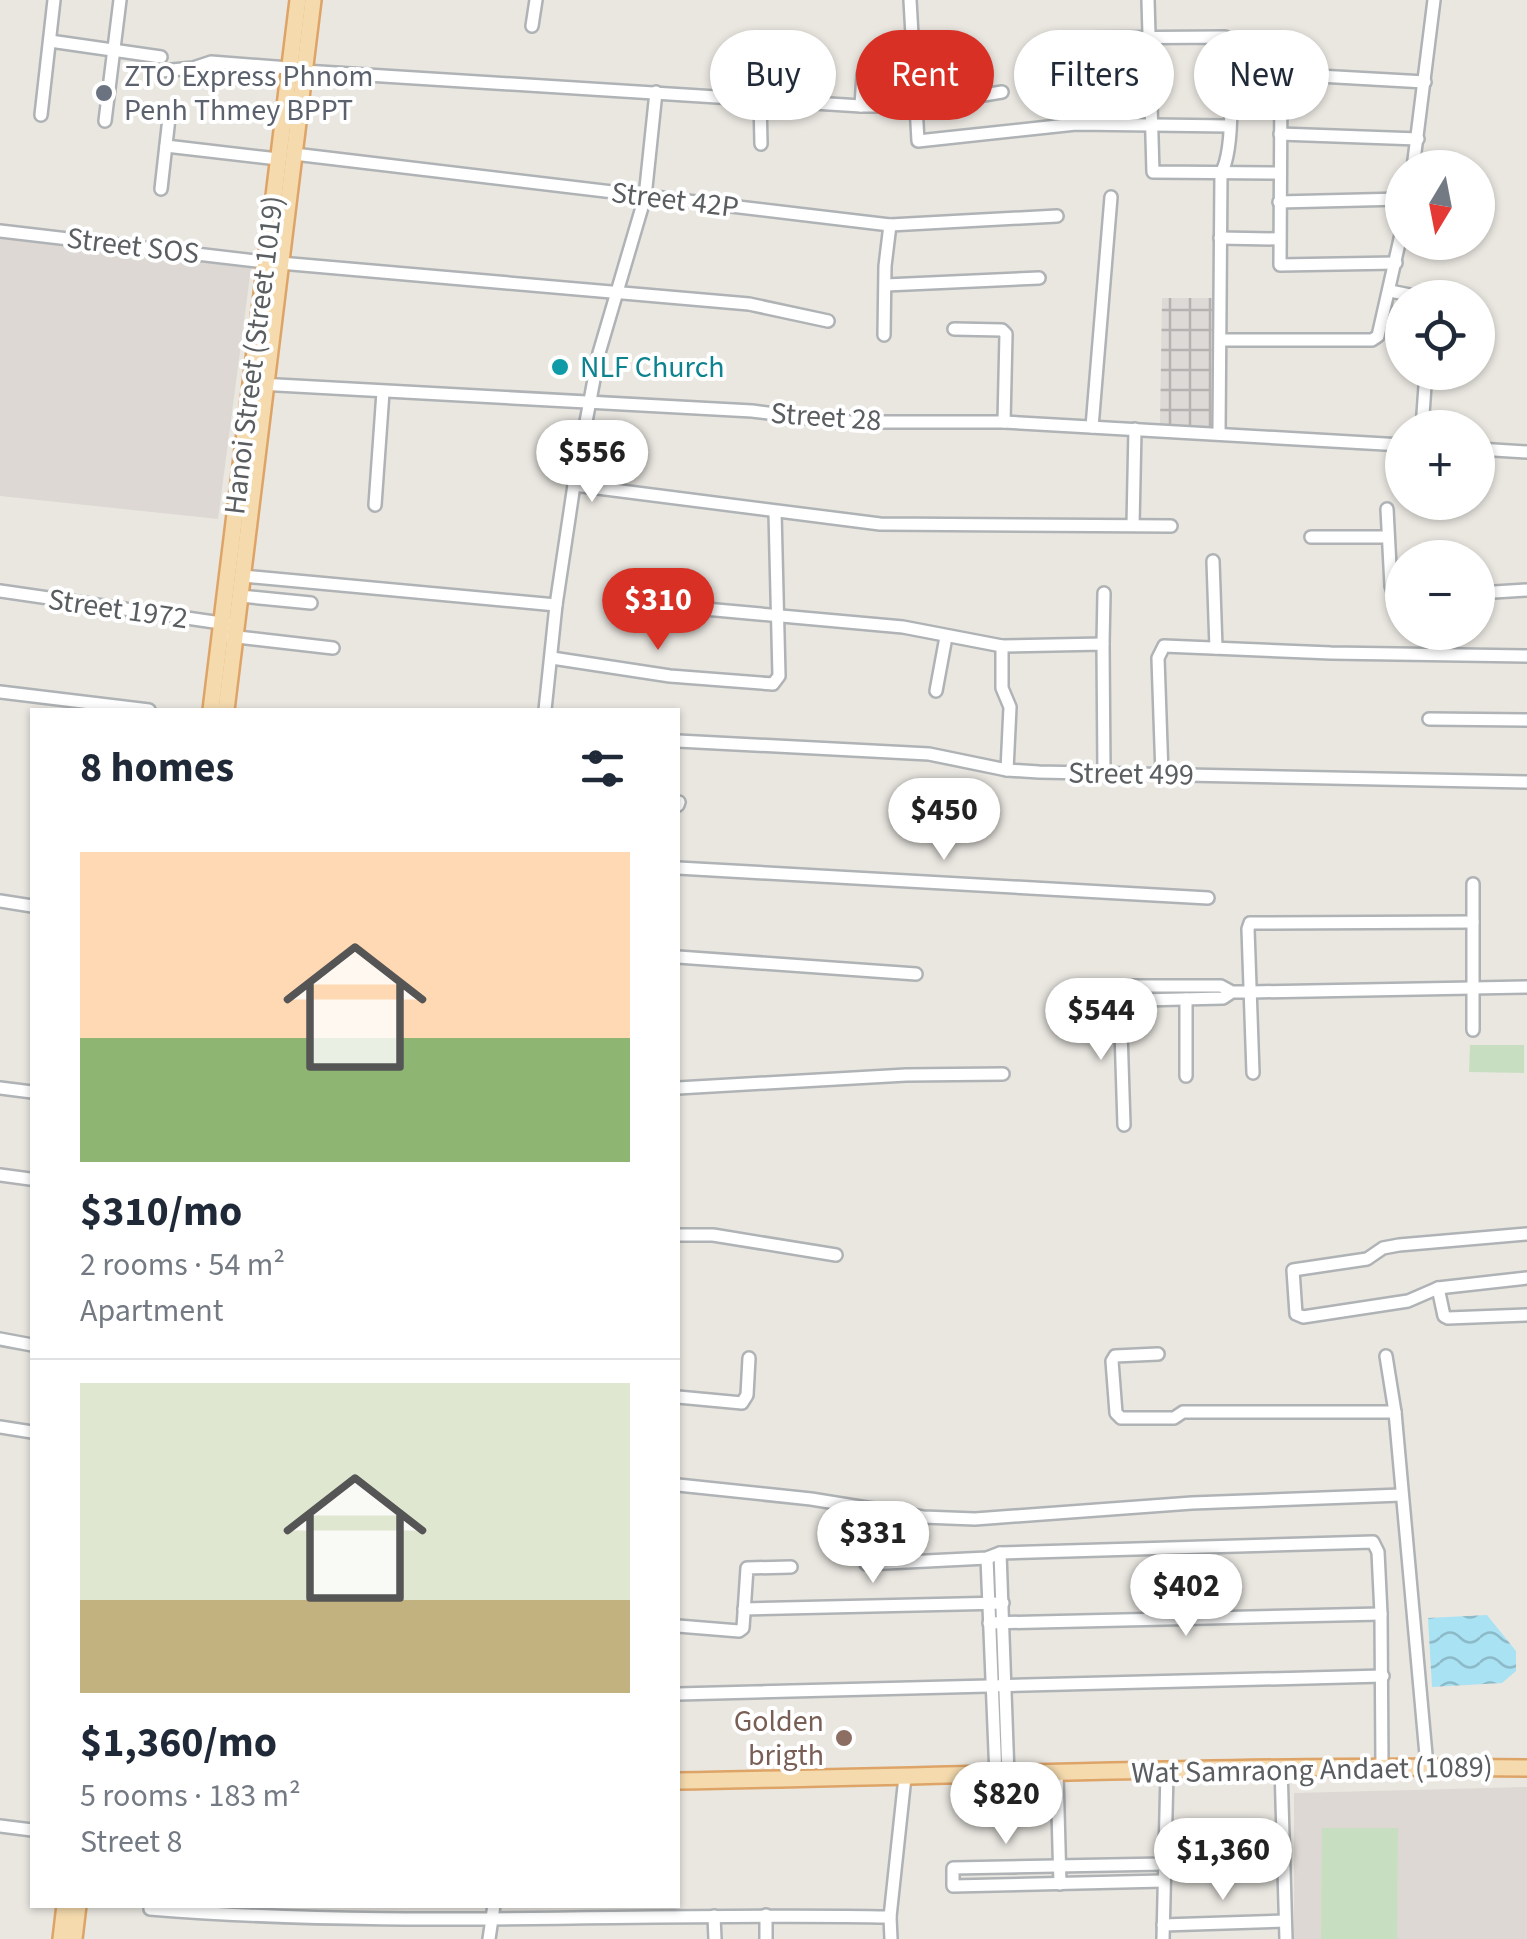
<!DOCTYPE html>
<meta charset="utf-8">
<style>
:root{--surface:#fff;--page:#f6f6f7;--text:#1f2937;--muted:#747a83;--line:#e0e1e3;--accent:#d93025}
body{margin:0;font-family:"Source Sans 3",sans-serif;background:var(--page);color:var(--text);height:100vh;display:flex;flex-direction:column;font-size:38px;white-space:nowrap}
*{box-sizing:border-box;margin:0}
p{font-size:32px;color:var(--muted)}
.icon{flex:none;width:55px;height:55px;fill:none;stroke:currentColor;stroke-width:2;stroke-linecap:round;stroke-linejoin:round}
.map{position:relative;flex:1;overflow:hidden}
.details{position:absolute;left:30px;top:708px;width:650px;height:1200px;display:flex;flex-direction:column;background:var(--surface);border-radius:0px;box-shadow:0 2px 8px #0004}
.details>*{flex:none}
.banner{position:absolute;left:710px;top:30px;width:665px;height:90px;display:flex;gap:20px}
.needle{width:65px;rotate:190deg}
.controls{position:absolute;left:1385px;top:150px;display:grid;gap:20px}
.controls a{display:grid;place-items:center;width:110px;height:110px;border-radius:50%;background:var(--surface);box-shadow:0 2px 8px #0004;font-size:50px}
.price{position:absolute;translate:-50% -85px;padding:0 22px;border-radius:35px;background:#fff;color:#222;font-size:32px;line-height:65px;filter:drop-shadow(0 2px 5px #0008)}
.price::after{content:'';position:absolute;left:50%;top:60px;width:30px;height:22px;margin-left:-15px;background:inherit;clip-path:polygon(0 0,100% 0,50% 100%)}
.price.on{background:var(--accent);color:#fff}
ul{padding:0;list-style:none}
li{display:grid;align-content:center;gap:20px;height:530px;padding:0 50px}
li+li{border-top:2px solid var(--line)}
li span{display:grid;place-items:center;height:310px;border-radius:0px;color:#555}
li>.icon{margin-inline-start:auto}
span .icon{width:180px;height:180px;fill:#fffc;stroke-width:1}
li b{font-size:42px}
h2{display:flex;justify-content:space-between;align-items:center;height:120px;padding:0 50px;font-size:42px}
.tag{padding:0 35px;border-radius:45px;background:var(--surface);box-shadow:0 2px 8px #0004;font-size:35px;line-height:90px}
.tag.on{background:var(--accent);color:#fff}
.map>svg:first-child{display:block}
.industrial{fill:url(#industrial-grid)}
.education{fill:#ddd8d3}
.grass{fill:#c7dfc0}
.water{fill:url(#water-waves)}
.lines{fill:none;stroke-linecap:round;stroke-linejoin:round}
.minor-casing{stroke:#afb3b5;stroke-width:16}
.major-casing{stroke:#dea467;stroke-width:20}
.minor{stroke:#fff;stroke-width:11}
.major{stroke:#f4daad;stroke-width:15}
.worship-dot{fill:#6b7280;stroke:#fff;stroke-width:4}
.culture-dot{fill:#0f9aa8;stroke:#fff;stroke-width:4}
.education-dot{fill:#8d6e63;stroke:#fff;stroke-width:4}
.labels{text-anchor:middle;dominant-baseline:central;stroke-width:8;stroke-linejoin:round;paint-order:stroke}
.worship-label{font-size:30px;fill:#5b616d;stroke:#fff;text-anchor:start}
.street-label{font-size:30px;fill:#5a5e60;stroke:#fff}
.culture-label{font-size:30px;fill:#0d838f;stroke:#fff;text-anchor:start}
.education-label{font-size:30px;fill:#785e54;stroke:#fff;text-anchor:end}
</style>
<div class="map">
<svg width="1527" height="1939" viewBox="0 0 1527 1939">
<defs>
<pattern id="industrial-grid" width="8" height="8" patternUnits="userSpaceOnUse" patternTransform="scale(2.5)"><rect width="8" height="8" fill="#dcd9d6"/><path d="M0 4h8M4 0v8" fill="none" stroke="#b5b3b1"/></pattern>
<pattern id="water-waves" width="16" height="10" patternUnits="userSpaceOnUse" patternTransform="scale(2.5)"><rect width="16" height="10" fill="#a9e2f3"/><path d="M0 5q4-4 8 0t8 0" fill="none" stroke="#8dbac8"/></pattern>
</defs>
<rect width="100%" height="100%" fill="#eae7e1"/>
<polygon class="industrial" points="1162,298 1212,298 1211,427 1160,424"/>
<g class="education">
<polygon points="0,238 251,268 218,519 0,496"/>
<polygon points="1527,1787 1527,1939 1294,1939 1294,1793"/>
</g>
<g class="grass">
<polygon points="1470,1045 1524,1045 1524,1073 1469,1072"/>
<polygon points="1322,1828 1398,1828 1397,1939 1321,1939"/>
</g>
<polygon class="water" points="1487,1615 1516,1651 1516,1671 1502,1683 1432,1687 1428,1618"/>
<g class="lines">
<defs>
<g id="minor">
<polyline points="910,0 918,141 1076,124 1229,126"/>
<polyline points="1148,0 1153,172 1280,173"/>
<polyline points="532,26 536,0"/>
<path d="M1083 38 1225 37C1232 65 1235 150 1221 173L1219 434"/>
<polyline points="50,41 161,57"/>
<polyline points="959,42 967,98"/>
<polyline points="161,71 193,68 211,62 289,68"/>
<polyline points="304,71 861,106 917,106 1002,92"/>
<polyline points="1231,71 1425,82"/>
<polyline points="1281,74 1280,265 1396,263"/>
<polyline points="1102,83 1149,83"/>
<polyline points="760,99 761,144"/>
<polyline points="861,106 863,74"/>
<polyline points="41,115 54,0"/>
<polyline points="105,121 120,0"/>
<polyline points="1280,134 1418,139"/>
<polyline points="166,146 278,159"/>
<polyline points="294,154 890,225 1057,216"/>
<polyline points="1413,168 1434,0"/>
<polyline points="161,189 169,118"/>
<polyline points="1279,202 1402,199"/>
<polyline points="0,231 265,262"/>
<polyline points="1220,238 1279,239"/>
<polyline points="280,263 749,304 828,321"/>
<polyline points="886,285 1039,278"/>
<polyline points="1390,291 1425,298"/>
<polyline points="954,329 1002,330 1006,334 1004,422"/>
<polyline points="884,335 885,266 890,225"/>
<polyline points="1221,340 1372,340 1378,336 1402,230"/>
<polyline points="259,384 752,411 837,422 1004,422 1402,445"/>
<polyline points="1092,427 1111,197"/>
<polyline points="1422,428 1426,372"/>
<polyline points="1478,449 1527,452"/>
<polyline points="574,485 880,524 1171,526"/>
<polyline points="375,505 383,392"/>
<polyline points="1387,509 1391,586 1393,592 1402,596"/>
<polyline points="1133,525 1135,429"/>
<polyline points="1311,537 1388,537"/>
<polyline points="1213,561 1216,648"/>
<polyline points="243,576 556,605"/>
<polyline points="0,591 228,624"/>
<polyline points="1478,593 1527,590"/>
<polyline points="240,596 311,603"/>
<polyline points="672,606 903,627 1002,646 1103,644 1104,774"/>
<polyline points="229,636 333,648"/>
<polyline points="1103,644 1104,593"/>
<polyline points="1002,646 1002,688 1010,707 1007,770"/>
<polyline points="552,658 670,676 773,684 779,676 775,512"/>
<polyline points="936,691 946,637"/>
<polyline points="0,692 149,710"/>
<polyline points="545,710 556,605 574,485 599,353 645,197 656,92"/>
<polyline points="1429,719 1527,720"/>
<polyline points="678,741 929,754 1007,770 1039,772 1527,782"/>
<polyline points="1162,775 1158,658 1164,646 1331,653 1527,656"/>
<polyline points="678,805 679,802"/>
<polyline points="678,868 1208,898"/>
<polyline points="1473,884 1473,1030"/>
<polyline points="0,901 32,906"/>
<polyline points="678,957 916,974"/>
<polyline points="1232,992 1223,998 1101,1001 1093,999 1090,994 1092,988 1099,986 1221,986 1232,992 1251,992 1527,987"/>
<polyline points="1186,999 1186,1076"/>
<polyline points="1120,1000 1124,1125"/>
<polyline points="1253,1073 1248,929 1250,923 1473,922"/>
<polyline points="0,1088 32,1092"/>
<polyline points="678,1088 906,1075 1003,1074"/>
<polyline points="0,1175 30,1179"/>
<polyline points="1527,1234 1399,1245 1383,1248 1367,1259 1293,1270 1296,1314 1303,1317 1408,1301 1438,1288 1527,1278"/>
<polyline points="678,1235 713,1235 836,1255"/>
<polyline points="1438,1288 1444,1316 1448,1318 1527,1315"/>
<polyline points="0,1339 32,1345"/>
<polyline points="1158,1354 1115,1356 1112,1361 1116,1413 1121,1418 1174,1418 1183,1412 1395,1412"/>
<polyline points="1386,1356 1395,1412 1427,1766"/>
<polyline points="678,1397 742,1403 747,1395 749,1358"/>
<polyline points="0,1427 32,1432"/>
<polyline points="678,1485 811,1499 923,1517 975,1519 1192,1503 1401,1495"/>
<polyline points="1000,1553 1008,1775"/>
<polyline points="987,1558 996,1776"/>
<polyline points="866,1564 987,1558 1000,1553 1373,1542 1378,1552 1381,1614 1382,1767"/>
<polyline points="744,1609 1003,1603"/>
<polyline points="989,1623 1381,1614"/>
<polyline points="678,1626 739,1631 743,1628 747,1568 791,1567"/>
<polyline points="678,1694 1383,1676"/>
<polyline points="1281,1767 1286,1939"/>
<polyline points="1057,1774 1060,1884"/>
<polyline points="0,1826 32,1830"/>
<polyline points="1165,1855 1284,1853"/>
<polyline points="1163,1881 953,1886 953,1868 1164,1864"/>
<path d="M150 1909C397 1929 643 1912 890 1917"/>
<polyline points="714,1916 715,1939"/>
<polyline points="1163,1925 1285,1921"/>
<polyline points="489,1939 494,1905"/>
<polyline points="766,1939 766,1915"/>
<polyline points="891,1939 890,1917 905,1777"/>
<polyline points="1163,1939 1167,1772"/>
</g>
<g id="major">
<polyline points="211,710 298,0"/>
<polyline points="226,710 313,0"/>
<path d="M678 1781C961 1776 1244 1764 1527 1768"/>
<polyline points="61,1939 65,1905"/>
<polyline points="74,1939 78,1905"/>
</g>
</defs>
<use href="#minor" class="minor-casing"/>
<use href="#major" class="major-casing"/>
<use href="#minor" class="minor"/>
<use href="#major" class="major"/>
</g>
<circle class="worship-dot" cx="104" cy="93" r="10"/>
<circle class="culture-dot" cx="560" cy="367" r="10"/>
<circle class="education-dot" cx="844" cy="1738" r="10"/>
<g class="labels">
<g class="worship-label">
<text x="124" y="76">ZTO Express Phnom<tspan x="124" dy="34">Penh Thmey BPPT</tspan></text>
</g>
<g class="street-label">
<text transform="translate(675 200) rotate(7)">Street 42P</text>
<text transform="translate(133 246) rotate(7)">Street SOS</text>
<text transform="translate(254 355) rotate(-83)">Hanoi Street (Street 1019)</text>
<text transform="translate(826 417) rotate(4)">Street 28</text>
<text transform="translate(118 609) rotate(8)">Street 1972</text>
<text transform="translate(1131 774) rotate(1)">Street 499</text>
<text transform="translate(1312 1770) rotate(-1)">Wat Samraong Andaet (1089)</text>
</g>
<g class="culture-label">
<text x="580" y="367">NLF Church</text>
</g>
<g class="education-label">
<text x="824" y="1721">Golden<tspan x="824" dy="34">brigth</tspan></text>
</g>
</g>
</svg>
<div class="controls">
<a><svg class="needle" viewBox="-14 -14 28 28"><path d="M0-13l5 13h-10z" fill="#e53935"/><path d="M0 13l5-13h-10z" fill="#747a83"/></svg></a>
<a><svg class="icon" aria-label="locate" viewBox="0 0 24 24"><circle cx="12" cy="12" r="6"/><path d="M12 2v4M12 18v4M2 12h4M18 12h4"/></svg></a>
<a>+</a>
<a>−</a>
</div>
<b class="price" style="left:592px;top:505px">$556</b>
<b class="price on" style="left:658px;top:653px">$310</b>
<b class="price" style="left:944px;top:863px">$450</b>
<b class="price" style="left:1101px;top:1063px">$544</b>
<b class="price" style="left:873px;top:1586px">$331</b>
<b class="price" style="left:1186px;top:1639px">$402</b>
<b class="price" style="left:1006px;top:1847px">$820</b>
<b class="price" style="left:1223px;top:1903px">$1,360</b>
<div class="banner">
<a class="tag">Buy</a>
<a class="tag on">Rent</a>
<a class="tag">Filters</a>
<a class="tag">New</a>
</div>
<section class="details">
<h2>8 homes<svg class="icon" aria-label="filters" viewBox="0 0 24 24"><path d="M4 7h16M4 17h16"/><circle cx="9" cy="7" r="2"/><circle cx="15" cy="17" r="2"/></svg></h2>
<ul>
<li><span style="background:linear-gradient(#ffd9b3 60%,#8fb573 0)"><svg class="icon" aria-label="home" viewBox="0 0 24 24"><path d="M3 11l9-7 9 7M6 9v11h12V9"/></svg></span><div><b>$310/mo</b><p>2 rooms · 54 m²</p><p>Apartment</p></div></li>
<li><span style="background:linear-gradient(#dfe7d0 70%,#c2b280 0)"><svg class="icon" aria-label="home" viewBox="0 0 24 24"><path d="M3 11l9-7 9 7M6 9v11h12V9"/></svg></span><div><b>$1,360/mo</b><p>5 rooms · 183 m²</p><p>Street 8</p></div></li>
</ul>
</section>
</div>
